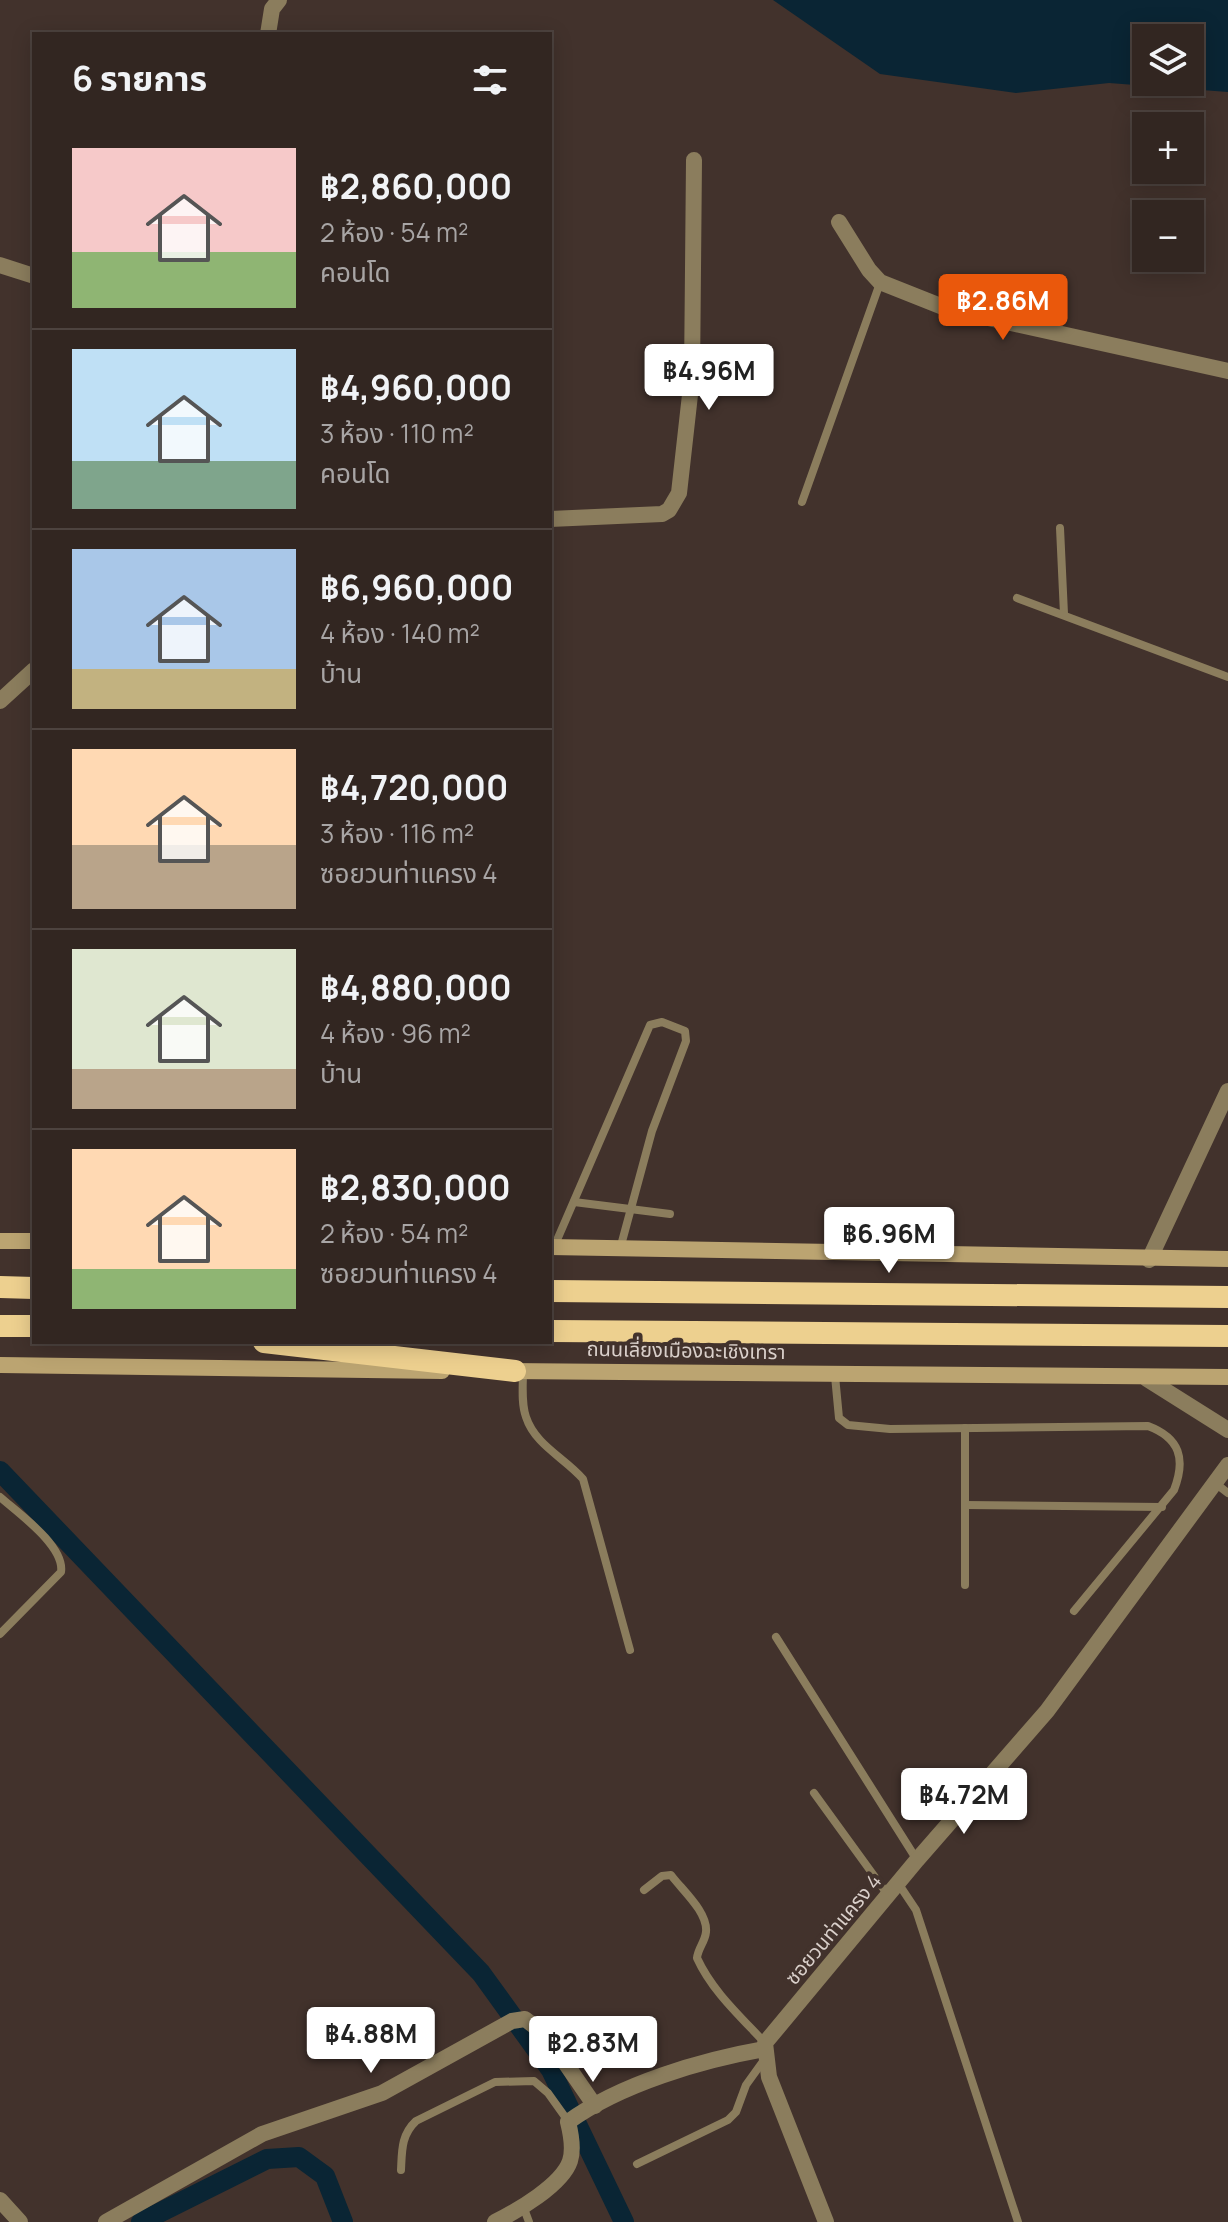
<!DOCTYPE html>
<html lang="th">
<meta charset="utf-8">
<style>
:root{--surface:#322621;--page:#3d322e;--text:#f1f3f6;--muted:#a8a5a5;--line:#4d433f;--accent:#ea580c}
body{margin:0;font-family:Manrope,"Noto Sans Thai",sans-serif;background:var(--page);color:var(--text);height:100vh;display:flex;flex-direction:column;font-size:30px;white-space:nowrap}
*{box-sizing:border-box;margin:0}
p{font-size:26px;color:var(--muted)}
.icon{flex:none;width:44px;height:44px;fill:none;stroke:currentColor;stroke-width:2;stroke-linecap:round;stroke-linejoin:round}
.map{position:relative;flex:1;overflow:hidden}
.sheet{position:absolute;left:32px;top:32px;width:520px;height:1312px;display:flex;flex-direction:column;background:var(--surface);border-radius:0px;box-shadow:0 4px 20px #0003,0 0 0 2px var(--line)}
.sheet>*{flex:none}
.controls{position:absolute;left:1132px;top:24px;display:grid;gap:16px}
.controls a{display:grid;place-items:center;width:72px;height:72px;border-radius:0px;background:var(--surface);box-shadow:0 4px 20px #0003,0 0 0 2px var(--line);font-size:40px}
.price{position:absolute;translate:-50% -68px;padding:0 18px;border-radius:8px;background:#fff;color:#222;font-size:26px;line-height:52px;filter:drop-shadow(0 2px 4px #0008)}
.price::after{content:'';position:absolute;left:50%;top:48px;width:24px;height:18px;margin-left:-12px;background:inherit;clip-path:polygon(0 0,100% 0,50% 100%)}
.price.active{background:var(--accent);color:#fff}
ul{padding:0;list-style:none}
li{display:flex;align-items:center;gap:24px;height:200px;padding:0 40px}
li+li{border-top:2px solid var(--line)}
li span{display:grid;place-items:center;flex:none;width:224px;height:160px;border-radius:0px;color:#555}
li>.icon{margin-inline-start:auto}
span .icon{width:96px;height:96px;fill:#fffc;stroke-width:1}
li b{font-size:34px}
h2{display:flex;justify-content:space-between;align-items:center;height:96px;padding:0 40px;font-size:34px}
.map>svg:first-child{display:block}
.water{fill:#0a2534;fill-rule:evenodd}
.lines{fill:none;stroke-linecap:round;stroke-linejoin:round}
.canal{stroke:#0a2534;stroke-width:20}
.service{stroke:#8b7d5d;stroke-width:8}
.minor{stroke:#8b7d5d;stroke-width:16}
.secondary{stroke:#bba471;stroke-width:16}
.trunk{stroke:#edd08f;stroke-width:22}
.labels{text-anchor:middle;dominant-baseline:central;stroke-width:8;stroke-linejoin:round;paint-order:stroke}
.street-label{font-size:20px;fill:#d9cfca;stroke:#42322c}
</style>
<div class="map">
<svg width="1228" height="2222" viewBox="0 0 1228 2222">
<rect width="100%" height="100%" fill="#42322c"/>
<path class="water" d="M773 0H1228V92L1109 83 1016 93 880 74ZM1146 38H1190V82H1146Z"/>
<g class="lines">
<g class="canal">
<polyline points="0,1471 481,1973 551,2070 624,2222"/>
<polyline points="141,2222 267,2159 299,2157 325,2176 343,2222"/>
</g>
<g class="service">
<polyline points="802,502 880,283"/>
<polyline points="1060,528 1064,614"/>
<polyline points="1017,598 1228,677"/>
<polyline points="574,1202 670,1214"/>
<polyline points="554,1247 650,1025 662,1022 685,1031 686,1041 652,1131 620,1249"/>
<path d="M523 1371C523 1386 521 1403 526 1417 535 1445 565 1458 583 1479L630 1650"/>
<path d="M835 1376 839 1418 848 1425 890 1429 1148 1426C1180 1438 1186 1459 1174 1490L1074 1611"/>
<polyline points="1215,1483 1228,1493"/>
<path d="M0 1497C18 1513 65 1546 61 1572L0 1634"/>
<polyline points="965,1505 1162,1507"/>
<polyline points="965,1585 965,1428"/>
<polyline points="776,1637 917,1860"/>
<polyline points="814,1793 888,1895"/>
<polyline points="898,1883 916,1910 1018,2222"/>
<path d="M644 1890 662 1876 671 1875C682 1890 708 1912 706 1932 705 1942 698 1948 697 1958 712 1991 740 2016 765 2043"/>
<polyline points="637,2164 728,2120 736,2112 746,2085 764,2060"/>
<path d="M401 2170C402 2151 401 2135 416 2121L495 2082 534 2081 548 2093 568 2121"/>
<polyline points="523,2206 529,2222"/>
</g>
<g class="minor">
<polyline points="268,34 272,9 279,0"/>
<polyline points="839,222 869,270 880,282 948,309 1228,371"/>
<polyline points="0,265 34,276"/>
<polyline points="550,519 662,514 669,510 679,493 692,377 694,160"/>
<polyline points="0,701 34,670"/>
<polyline points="1149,1260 1228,1091"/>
<polyline points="1147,1379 1228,1430"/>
<polyline points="0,2200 20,2222"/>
<polyline points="106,2222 262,2134 382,2093 512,2021 525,2019 546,2035 595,2106"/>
<path d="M495 2222C517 2211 562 2185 570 2161 574 2149 571 2134 568 2122 620 2084 702 2060 765 2049"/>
<polyline points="826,2222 769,2077 765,2043 917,1860 1047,1711 1228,1465"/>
</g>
<g class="secondary">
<polyline points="0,1241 34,1241"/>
<polyline points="550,1247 1228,1259"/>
<polyline points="0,1365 442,1371"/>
<polyline points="506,1371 1228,1377"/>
</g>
<g class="trunk">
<polyline points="0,1287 34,1288"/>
<polyline points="550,1291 1228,1297"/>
<polyline points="0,1326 34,1326"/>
<polyline points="550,1331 1228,1336"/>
<polyline points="264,1342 515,1371"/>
</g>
</g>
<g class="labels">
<g class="street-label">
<text transform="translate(686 1350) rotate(1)">ถนนเลี่ยงเมืองฉะเชิงเทรา</text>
<text transform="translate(833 1929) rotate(-50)">ซอยวนท่าแครง 4</text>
</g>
</g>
</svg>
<div class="controls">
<a><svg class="icon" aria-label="layers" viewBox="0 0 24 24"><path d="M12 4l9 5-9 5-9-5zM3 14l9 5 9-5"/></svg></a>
<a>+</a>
<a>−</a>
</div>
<b class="price active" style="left:1003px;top:342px">฿2.86M</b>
<b class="price" style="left:709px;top:412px">฿4.96M</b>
<b class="price" style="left:889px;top:1275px">฿6.96M</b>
<b class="price" style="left:964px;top:1836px">฿4.72M</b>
<b class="price" style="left:371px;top:2075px">฿4.88M</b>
<b class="price" style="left:593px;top:2084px">฿2.83M</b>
<section class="sheet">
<h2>6 รายการ<svg class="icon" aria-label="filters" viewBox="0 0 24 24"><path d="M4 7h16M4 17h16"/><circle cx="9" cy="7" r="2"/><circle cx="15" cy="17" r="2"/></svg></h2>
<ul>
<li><span style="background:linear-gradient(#f6c9c9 65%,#8fb573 0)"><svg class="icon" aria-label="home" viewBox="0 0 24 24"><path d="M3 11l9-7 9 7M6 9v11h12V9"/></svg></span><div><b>฿2,860,000</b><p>2 ห้อง · 54 m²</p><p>คอนโด</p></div></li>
<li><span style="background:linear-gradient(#bfe0f5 70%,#7fa58c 0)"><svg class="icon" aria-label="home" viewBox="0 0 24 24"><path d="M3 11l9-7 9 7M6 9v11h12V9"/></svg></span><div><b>฿4,960,000</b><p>3 ห้อง · 110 m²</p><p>คอนโด</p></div></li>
<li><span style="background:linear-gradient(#a9c7e8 75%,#c2b280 0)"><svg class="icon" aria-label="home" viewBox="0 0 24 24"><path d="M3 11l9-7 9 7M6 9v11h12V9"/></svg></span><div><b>฿6,960,000</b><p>4 ห้อง · 140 m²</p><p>บ้าน</p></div></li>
<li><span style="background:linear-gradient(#ffd9b3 60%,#b9a48a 0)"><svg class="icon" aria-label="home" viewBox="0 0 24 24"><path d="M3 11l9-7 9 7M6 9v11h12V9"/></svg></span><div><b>฿4,720,000</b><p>3 ห้อง · 116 m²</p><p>ซอยวนท่าแครง 4</p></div></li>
<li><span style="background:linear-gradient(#dfe7d0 75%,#b9a48a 0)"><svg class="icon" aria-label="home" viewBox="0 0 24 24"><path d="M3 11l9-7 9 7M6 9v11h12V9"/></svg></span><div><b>฿4,880,000</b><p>4 ห้อง · 96 m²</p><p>บ้าน</p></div></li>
<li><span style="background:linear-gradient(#ffd9b3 75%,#8fb573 0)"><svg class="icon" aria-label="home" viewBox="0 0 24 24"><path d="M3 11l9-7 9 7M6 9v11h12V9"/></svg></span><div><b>฿2,830,000</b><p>2 ห้อง · 54 m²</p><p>ซอยวนท่าแครง 4</p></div></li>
</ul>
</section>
</div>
